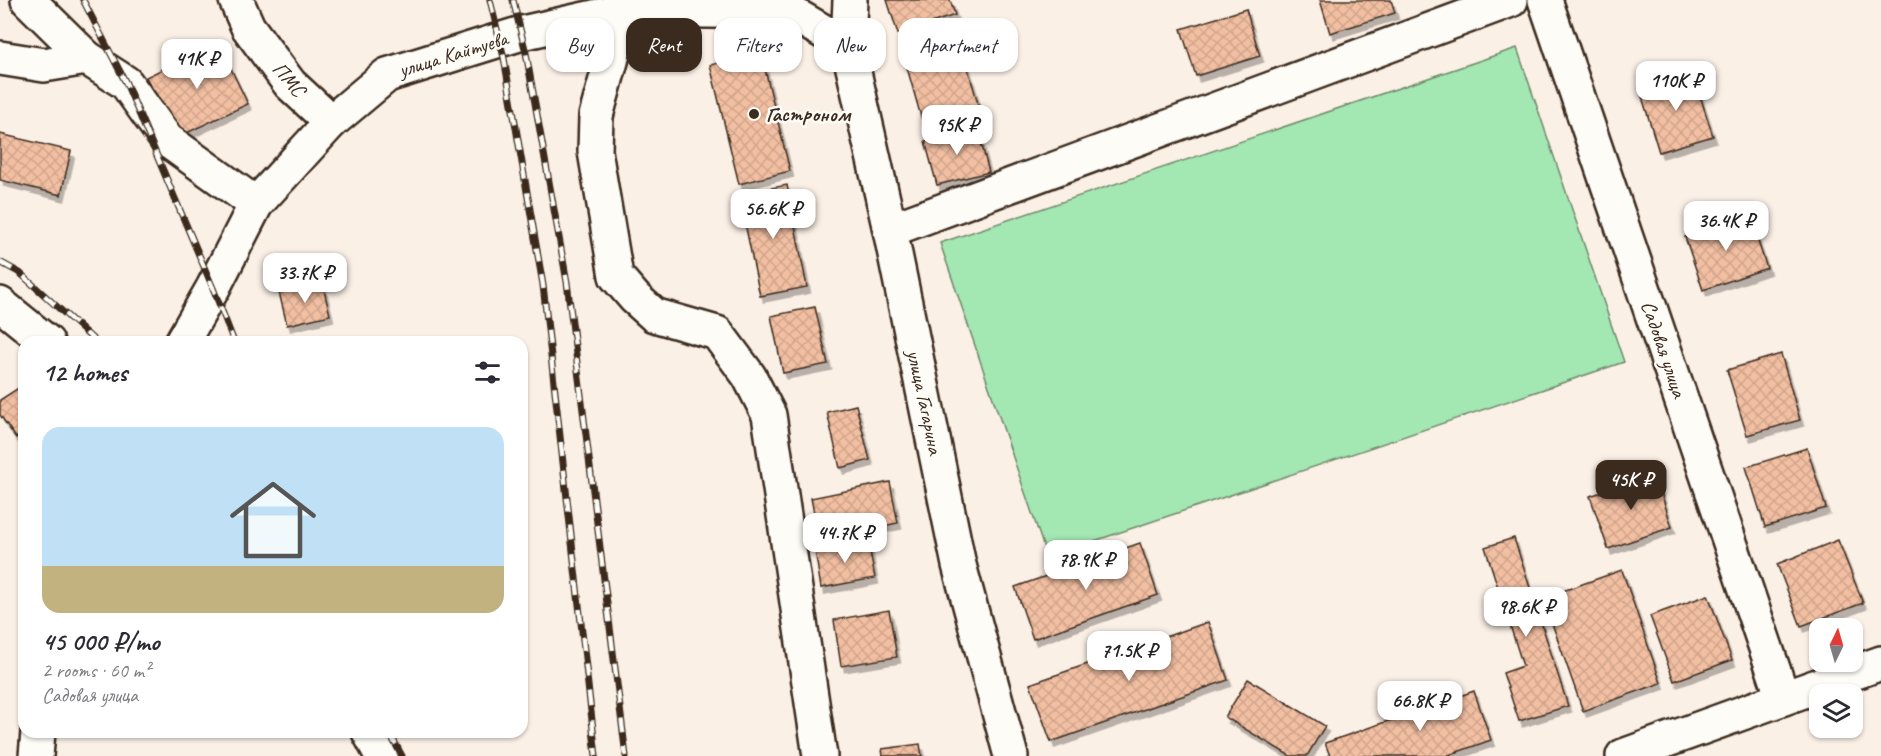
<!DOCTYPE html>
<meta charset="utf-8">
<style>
:root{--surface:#fff;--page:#f7f7f7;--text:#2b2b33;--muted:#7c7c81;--line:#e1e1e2;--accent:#3b2a1e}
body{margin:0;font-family:Caveat,sans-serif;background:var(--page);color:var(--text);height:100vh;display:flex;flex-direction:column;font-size:22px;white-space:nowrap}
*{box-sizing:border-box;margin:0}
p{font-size:20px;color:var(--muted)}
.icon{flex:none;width:33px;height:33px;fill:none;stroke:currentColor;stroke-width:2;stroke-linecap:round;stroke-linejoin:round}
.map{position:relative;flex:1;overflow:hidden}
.drawer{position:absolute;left:18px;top:336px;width:510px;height:402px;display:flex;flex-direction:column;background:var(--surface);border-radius:18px;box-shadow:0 2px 4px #0004}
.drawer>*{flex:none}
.top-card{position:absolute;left:546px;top:18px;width:570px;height:54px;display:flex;gap:12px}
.needle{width:39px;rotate:5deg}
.fabs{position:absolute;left:1809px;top:618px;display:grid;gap:12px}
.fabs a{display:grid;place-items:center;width:54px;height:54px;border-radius:12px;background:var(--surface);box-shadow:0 2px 4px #0004;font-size:30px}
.price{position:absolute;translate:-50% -51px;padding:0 14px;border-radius:12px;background:#fff;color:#222;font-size:20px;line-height:39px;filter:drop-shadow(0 2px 3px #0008)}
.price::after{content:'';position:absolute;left:50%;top:36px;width:18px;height:14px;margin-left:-9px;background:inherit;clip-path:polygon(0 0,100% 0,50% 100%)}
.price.selected{background:var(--accent);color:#fff}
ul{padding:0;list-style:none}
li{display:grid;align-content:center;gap:12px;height:318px;padding:0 24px}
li+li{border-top:2px solid var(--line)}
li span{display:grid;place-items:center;height:186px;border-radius:18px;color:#555}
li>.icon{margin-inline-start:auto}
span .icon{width:108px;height:108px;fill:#fffc;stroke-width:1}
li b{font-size:26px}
h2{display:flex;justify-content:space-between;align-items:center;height:72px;padding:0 24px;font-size:26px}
.pill{padding:0 21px;border-radius:18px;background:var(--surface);box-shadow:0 2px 4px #0004;font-size:21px;line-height:54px}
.pill.selected{background:var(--accent);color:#fff}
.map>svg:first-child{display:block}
.garden{fill:#a3e7b3;stroke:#6f8868;stroke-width:1.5}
.building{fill:url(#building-cross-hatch);stroke:#3b2a1e;stroke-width:1.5;filter:url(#shadow)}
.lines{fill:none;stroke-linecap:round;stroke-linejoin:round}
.minor-casing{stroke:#3b2a1e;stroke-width:38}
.secondary-casing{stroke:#3b2a1e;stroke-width:38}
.minor{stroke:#fdfcf7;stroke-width:33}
.secondary{stroke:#fdfcf7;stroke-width:33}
.rail-casing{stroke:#3b2a1e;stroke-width:7}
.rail{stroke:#fdfcf7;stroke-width:4.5;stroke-dasharray:14;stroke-linecap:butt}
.poi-dot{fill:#3b2a1e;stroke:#fdfcf7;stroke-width:2}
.labels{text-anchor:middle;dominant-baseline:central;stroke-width:5;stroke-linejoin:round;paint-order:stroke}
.street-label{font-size:21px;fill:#3b2a1e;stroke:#fdfcf7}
.poi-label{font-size:21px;font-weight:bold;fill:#3b2a1e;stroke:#fdfcf7;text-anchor:start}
</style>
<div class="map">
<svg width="1881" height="756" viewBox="0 0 1881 756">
<defs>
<pattern id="building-cross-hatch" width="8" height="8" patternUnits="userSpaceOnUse" patternTransform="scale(1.5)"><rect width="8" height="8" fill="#f2bfa2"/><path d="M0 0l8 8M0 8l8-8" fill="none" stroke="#d0a48b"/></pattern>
<filter id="shadow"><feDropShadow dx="3.5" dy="6" stdDeviation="0" flood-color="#0004"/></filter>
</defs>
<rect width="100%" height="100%" fill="#fbf0e6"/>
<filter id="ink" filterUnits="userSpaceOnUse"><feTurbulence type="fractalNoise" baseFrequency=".0167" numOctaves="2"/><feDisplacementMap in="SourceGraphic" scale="12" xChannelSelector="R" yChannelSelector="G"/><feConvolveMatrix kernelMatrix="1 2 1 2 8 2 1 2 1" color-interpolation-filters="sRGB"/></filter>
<g filter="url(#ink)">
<polygon class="garden" points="1517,48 1624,362 1047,557 940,243"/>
<g class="building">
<polygon points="887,0 950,0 955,15 898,34"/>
<polygon points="1320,0 1391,0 1395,13 1330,33"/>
<polygon points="1246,9 1260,56 1196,76 1181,29"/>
<polygon points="218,42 248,104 176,138 146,77"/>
<polygon points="962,48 979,107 923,124 906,64"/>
<polygon points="761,53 790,171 739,184 710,65"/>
<polygon points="1692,71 1713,136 1659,152 1639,87"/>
<polygon points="977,127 989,172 937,185 925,141"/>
<polygon points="0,134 71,151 61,195 0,180"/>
<polygon points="787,185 807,287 760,296 739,194"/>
<polygon points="1749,215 1767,268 1703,290 1685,237"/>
<polygon points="322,282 330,315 287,325 279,292"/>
<polygon points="815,307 828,364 783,373 771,316"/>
<polygon points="1781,354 1800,420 1747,435 1727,370"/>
<polygon points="23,385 24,433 16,438 0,415 0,400"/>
<polygon points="856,405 870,460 840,468 827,412"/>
<polygon points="1807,448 1826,508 1765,527 1746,467"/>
<polygon points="1655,474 1672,527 1608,549 1590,496"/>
<polygon points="890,482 898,523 819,539 811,498"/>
<polygon points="1514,538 1568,706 1519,721 1503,673 1523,666 1485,547"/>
<polygon points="1838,540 1863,603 1801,626 1777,564"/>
<polygon points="868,541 875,578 821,588 815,550"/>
<polygon points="1140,543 1158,595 1033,639 1015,587"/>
<polygon points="1622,570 1661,683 1583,711 1543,598"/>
<polygon points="1708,595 1732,660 1674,681 1650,616"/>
<polygon points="889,610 897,657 841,666 834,620"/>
<polygon points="1208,622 1228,680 1051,742 1030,684"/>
<polygon points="1248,679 1325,726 1307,756 1290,756 1225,717"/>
<polygon points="1474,691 1491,740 1446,756 1330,756 1325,743"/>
<polygon points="920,744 922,756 883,756 882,749"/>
</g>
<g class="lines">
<defs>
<g id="minor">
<polyline points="28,0 87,58"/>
<polyline points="236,0 248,27 290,84 331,122"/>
<polyline points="630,0 625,10 596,116 595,151 616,276 635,298 654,315 717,333 749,376 769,415 820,756"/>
<polyline points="1545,0 1783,698"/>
<polyline points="848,46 850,0"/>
<polyline points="0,58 44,65 87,58 126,83 167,140 256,204"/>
<polyline points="890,230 1511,0"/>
<polyline points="0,304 47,342"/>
<polyline points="369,732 382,756"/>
</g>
<g id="secondary">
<polyline points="182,342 213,288 256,204 331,122 387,75 522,33 625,10 790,12 848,46 890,230 959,565 1011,756"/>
<polyline points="36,756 38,732"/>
<polyline points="1623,756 1881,663"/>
</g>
</defs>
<use href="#minor" class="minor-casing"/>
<use href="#secondary" class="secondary-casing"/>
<use href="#minor" class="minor"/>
<use href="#secondary" class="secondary"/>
<defs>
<g id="rail">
<polyline points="83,0 126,83 213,288 234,342"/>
<polyline points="490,0 504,58 543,285 596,756"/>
<polyline points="513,0 526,53 567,282 626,756"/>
<polyline points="0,262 20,273 96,342"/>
<polyline points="389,732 402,756"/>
</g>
</defs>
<use href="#rail" class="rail-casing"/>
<use href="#rail" class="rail"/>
</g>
</g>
<circle class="poi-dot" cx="754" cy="114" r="6"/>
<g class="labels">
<g class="street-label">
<text transform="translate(453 54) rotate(-17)">улица Кайтуева</text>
<text transform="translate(289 79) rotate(49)">ПМС</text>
<text transform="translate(1664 349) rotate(71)">Садовая улица</text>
<text transform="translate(925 402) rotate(78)">улица Гагарина</text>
</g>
<g class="poi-label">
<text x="766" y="114">Гастроном</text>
</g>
</g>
</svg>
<div class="fabs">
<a><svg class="needle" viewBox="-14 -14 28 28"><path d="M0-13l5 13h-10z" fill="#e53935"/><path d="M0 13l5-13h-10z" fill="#7c7c81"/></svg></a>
<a><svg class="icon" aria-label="layers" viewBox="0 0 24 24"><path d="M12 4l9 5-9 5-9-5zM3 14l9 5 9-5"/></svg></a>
</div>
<b class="price" style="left:197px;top:90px">41K ₽</b>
<b class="price" style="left:1676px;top:112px">110K ₽</b>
<b class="price" style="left:957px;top:156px">95K ₽</b>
<b class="price" style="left:773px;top:240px">56.6K ₽</b>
<b class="price" style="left:1726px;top:252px">36.4K ₽</b>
<b class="price" style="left:305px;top:304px">33.7K ₽</b>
<b class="price selected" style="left:1631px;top:511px">45K ₽</b>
<b class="price" style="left:845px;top:564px">44.7K ₽</b>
<b class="price" style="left:1086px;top:591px">78.9K ₽</b>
<b class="price" style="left:1526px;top:638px">98.6K ₽</b>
<b class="price" style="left:1129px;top:682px">71.5K ₽</b>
<b class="price" style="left:1420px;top:732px">66.8K ₽</b>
<div class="top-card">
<a class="pill">Buy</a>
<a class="pill selected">Rent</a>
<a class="pill">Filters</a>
<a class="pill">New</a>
<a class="pill">Apartment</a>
</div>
<section class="drawer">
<h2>12 homes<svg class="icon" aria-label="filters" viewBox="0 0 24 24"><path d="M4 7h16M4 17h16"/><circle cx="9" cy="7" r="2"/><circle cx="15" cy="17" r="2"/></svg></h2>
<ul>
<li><span style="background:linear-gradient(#bfe0f5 75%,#c2b280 0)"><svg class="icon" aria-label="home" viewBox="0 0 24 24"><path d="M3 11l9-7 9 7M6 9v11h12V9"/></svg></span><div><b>45 000 ₽/mo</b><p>2 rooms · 60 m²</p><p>Садовая улица</p></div></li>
</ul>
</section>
</div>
